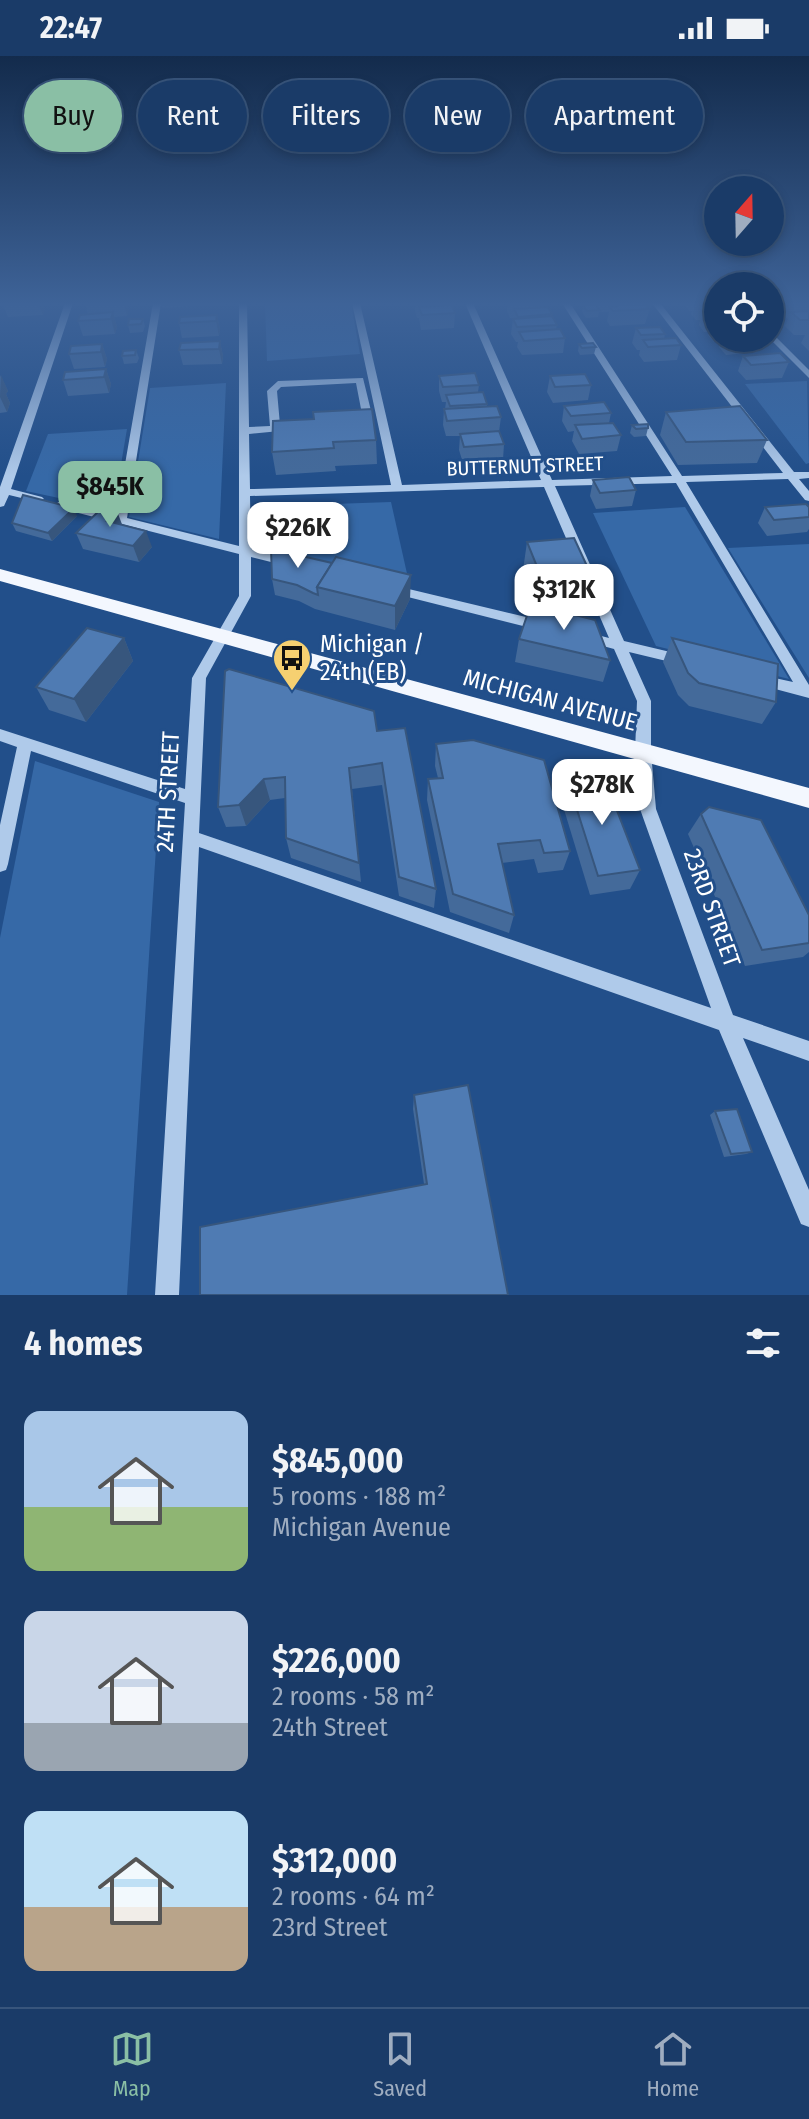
<!DOCTYPE html>
<meta charset="utf-8">
<style>
:root{--surface:#1a3b68;--page:#274671;--text:#f1f3f6;--muted:#9fadc0;--line:#38557c;--accent:#8abfa5}
body{margin:0;font-family:"Fira Sans Condensed",sans-serif;background:var(--page);color:var(--text);height:100vh;display:flex;flex-direction:column;font-size:30px;white-space:nowrap}
*{box-sizing:border-box;margin:0}
p{font-size:26px;color:var(--muted)}
.icon{flex:none;width:44px;height:44px;fill:none;stroke:currentColor;stroke-width:2;stroke-linecap:round;stroke-linejoin:round}
.map{position:relative;height:1239px;overflow:hidden}
.panel{display:flex;flex-direction:column;background:var(--surface);flex:1}
.panel>*{flex:none}
.hud{position:absolute;left:24px;top:24px;width:762px;height:72px;display:flex;gap:16px}
.needle{width:52px;rotate:20deg}
.tools{position:absolute;left:704px;top:120px;display:grid;gap:16px}
.tools a{display:grid;place-items:center;width:80px;height:80px;border-radius:50%;background:var(--surface);box-shadow:0 4px 12px #0003,0 0 0 2px var(--line);font-size:40px}
.price{position:absolute;translate:-50% -68px;padding:0 18px;border-radius:16px;background:#fff;color:#222;font-size:26px;line-height:52px;filter:drop-shadow(0 2px 4px #0008)}
.price::after{content:'';position:absolute;left:50%;top:48px;width:24px;height:18px;margin-left:-12px;background:inherit;clip-path:polygon(0 0,100% 0,50% 100%)}
.price.active{background:var(--accent);color:#111}
ul{padding:0;list-style:none}
li{display:flex;align-items:center;gap:24px;height:200px;padding:0 24px}
li span{display:grid;place-items:center;flex:none;width:224px;height:160px;border-radius:16px;color:#555}
li>.icon{margin-inline-start:auto}
span .icon{width:96px;height:96px;fill:#fffc;stroke-width:1}
li b{font-size:34px}
h2{display:flex;justify-content:space-between;align-items:center;height:96px;padding:0 24px;font-size:34px}
.tag{padding:0 28px;border-radius:36px;background:var(--surface);box-shadow:0 4px 12px #0003,0 0 0 2px var(--line);font-size:28px;line-height:72px}
.tag.active{background:var(--accent);color:#111}
.status{display:flex;justify-content:space-between;align-items:center;height:56px;padding:0 40px;background:var(--surface);direction:ltr}
.status svg{height:22px;fill:currentColor}
.tabs{display:flex;justify-content:space-around;align-items:center;height:112px;border-top:2px solid var(--line);background:var(--surface);font-size:22px;color:var(--muted)}
.tabs a{display:grid;justify-items:center;gap:4px}
.tabs .active{color:var(--accent)}
.map>svg:first-child{display:block}
.green{fill:#3669a7}
.lines{fill:none;stroke-linecap:round;stroke-linejoin:round}
.minor{fill:#afcaea;fill-rule:evenodd}
.major{fill:#f3f7fe;fill-rule:evenodd}
.wall{fill:#446a9a}
.shaded-wall{fill:#37567d}
.building{fill:#4f7bb3;stroke:#37567d;stroke-width:2}
.labels{text-anchor:middle;dominant-baseline:central;stroke-width:6;stroke-linejoin:round;paint-order:stroke}
.far-street-label{font-size:20px;fill:#fff;stroke:#224f8a}
.poi-label{font-size:24px;fill:#fff;stroke:#224f8a;text-anchor:start}
.street-label{font-size:24px;fill:#fff;stroke:#224f8a}
</style>
<div class="status"><b>22:47</b><svg viewBox="0 0 49 12"><path d="M0 12V9h3v3zM5 12V6h3v6zM10 12V3h3v9zM15 12V0h3v12zM26 1h20v11H26zM47 4h2v5h-2z"/></svg></div>
<div class="map">
<svg width="809" height="1239" viewBox="0 0 809 1239">
<rect width="100%" height="100%" fill="#224f8a"/>
<g class="green">
<polygon points="265,247 351,247 360,298 267,305"/>
<polygon points="807,325 809,407 806,408 745,328"/>
<polygon points="226,327 219,483 129,461 150,332"/>
<polygon points="127,373 117,432 96,450 26,435 48,378"/>
<polygon points="391,446 410,531 277,499 275,450"/>
<polygon points="685,451 789,623 656,590 593,457"/>
<polygon points="809,488 809,622 728,492"/>
<polygon points="35,705 159,746 127,1239 0,1239 0,882"/>
</g>
<g class="lines">
<g class="minor">
<polygon points="65,247 73,247 11,433 42,441 44,443 38,446 9,439 4,450 0,451 0,431"/>
<path d="M153 247H161L127 462 239 490V247H247L249 371 270 370 267 335 278 325 363 322 372 359 363 367 354 365 362 358 356 327 281 331 277 335 280 369 290 368 295 371 290 374 249 378 250 433 391 429 352 247H360L402 429 541 424 465 247H473L552 424 672 420 562 247H570L682 420 783 417 652 247H660L794 416H809V422L799 423 809 435V445L805 444 788 423 686 426 809 629V642L756 628 754 624 756 620 761 619 793 626 676 427 555 430 624 585 683 599 690 604 683 609 629 596 651 645V696L656 753 733 959 809 985V1005L743 982 809 1134V1171L801 1168 719 974 199 791 179 1239H155L185 747 31 695 8 808 6 814 0 816V769L17 691 0 685V673L185 733 192 622 239 540V498L55 451 53 449 59 446 116 460ZM544 431 609 582 586 576 579 581 581 584 614 593 637 645 635 696 640 753 711 952 199 777 206 622 251 540V501L287 510 293 506 291 503 251 493 250 440Z"/>
<polygon points="770,275 809,314 809,322 769,282"/>
<polygon points="392,529 543,565 550,570 543,575 388,536 386,533"/>
</g>
<polygon class="major" points="0,513 809,732 809,752 0,525"/>
</g>
<g class="wall">
<polygon points="2,247 43,247 45,252 43,259 8,261"/>
<polygon points="85,247 127,247 129,253 127,260 114,261 117,271 115,278 83,280 78,265 88,258"/>
<polygon points="160,247 226,247 226,248 162,252"/>
<polygon points="410,247 451,247 451,250 455,257 454,272 421,274 419,262 417,262 415,255 415,250 411,250"/>
<polygon points="507,247 545,247 544,251 552,258 552,261 557,269 556,273 565,282 563,297 522,299 517,291 518,286 516,286 511,278 513,262 510,262 507,255"/>
<polygon points="594,247 649,247 651,249 645,268 610,270 607,265 609,256 599,256 598,261 586,262 582,256 583,249 593,248"/>
<polygon points="684,247 718,247 718,282 762,282 757,296 726,299 719,291 720,286 714,286 708,279 709,276 704,276 699,269 700,264 696,264 691,258 692,255 689,255"/>
<polygon points="770,247 809,247 809,295 801,287 805,279 794,279 785,270 788,263 781,257 783,251 770,251"/>
<polygon points="217,259 220,273 219,280 182,282 179,267"/>
<polygon points="143,263 145,270 143,276 130,277 128,269"/>
<polygon points="636,272 665,278 664,283 681,289 677,304 644,306 639,299 640,294 637,294 632,287"/>
<polygon points="220,285 223,300 222,308 183,309 179,294"/>
<polygon points="102,288 107,303 105,311 74,313 69,298"/>
<polygon points="579,288 596,291 594,298 580,299 578,295"/>
<polygon points="136,294 139,302 137,307 124,308 122,300"/>
<polygon points="743,300 789,306 782,322 746,324 738,315"/>
<polygon points="106,313 111,328 109,337 68,340 63,324"/>
<polygon points="0,319 8,335 6,338 10,347 7,356 0,357"/>
<polygon points="439,320 479,329 478,336 487,348 487,350 501,361 499,376 504,388 503,404 463,407 459,394 460,380 446,380 443,369 444,353 445,353 446,346 442,346 439,335"/>
<polygon points="550,320 591,329 588,344 553,347 547,336"/>
<polygon points="564,350 611,357 609,367 621,379 617,395 579,398 572,385 574,375 568,376 562,365"/>
<polygon points="666,356 767,384 757,407 678,409 660,379"/>
<polygon points="273,365 376,384 377,408 335,410 336,415 276,419 272,396"/>
<polygon points="632,369 648,372 646,380 634,381 630,377"/>
<polygon points="593,424 636,434 632,450 596,453 590,440"/>
<polygon points="765,451 809,451 809,473 807,476 767,480 758,467"/>
<polygon points="77,460 52,485 16,475 12,467"/>
<polygon points="76,477 152,491 139,506 83,493"/>
<polygon points="527,486 593,523 583,561 610,604 603,626 515,606 519,583 529,552 521,528"/>
<polygon points="272,523 410,543 395,574 315,553 299,545 275,539"/>
<polygon points="124,582 133,605 86,666 49,654 36,631"/>
<polygon points="672,582 776,646 762,668 689,650 678,639 663,606"/>
<polygon points="225,615 377,675 436,833 434,852 399,840 382,729 352,733 361,826 291,802 286,782 285,742 270,744 246,770 226,771 218,751"/>
<polygon points="436,688 570,795 563,814 538,817 534,803 502,807 514,859 509,877 450,856 427,744 428,723 438,722 435,710"/>
<polygon points="565,716 640,814 630,833 590,839 559,737"/>
<polygon points="701,758 809,859 809,896 803,901 745,910 688,778"/>
<polygon points="414,1039 508,1239 424,1128 413,1053"/>
<polygon points="715,1055 752,1096 746,1098 724,1101 710,1059"/>
</g>
<g class="shaded-wall">
<polygon points="38,247 43,247 45,252 43,259"/>
<polygon points="124,247 127,247 129,253 127,260"/>
<polygon points="113,256 117,271 115,278 111,263"/>
<polygon points="217,259 220,273 219,280 216,265"/>
<polygon points="220,285 223,300 222,308 219,293"/>
<polygon points="102,288 107,303 105,311 101,296"/>
<polygon points="106,313 111,328 109,337 104,321"/>
<polygon points="1,319 8,335 6,338 10,347 7,356 0,341"/>
<polygon points="74,452 77,460 52,485 48,477"/>
<polygon points="117,455 123,471 107,465"/>
<polygon points="146,475 152,491 139,506 133,490"/>
<polygon points="411,519 410,543 395,574 395,550"/>
<polygon points="124,582 133,605 86,666 74,643"/>
<polygon points="264,723 270,744 246,770 239,749"/>
</g>
<g class="building">
<polygon points="616,247 649,247 651,249 646,249 649,253 613,255 610,251 618,250"/>
<polygon points="698,247 718,247 718,248 700,249"/>
<polygon points="790,247 809,247 809,248 793,249"/>
<polygon points="595,248 600,254 587,255 583,249"/>
<polygon points="452,249 455,257 422,259 419,251"/>
<polygon points="548,251 552,258 518,261 514,253"/>
<polygon points="718,253 718,261 709,261 703,254"/>
<polygon points="809,255 809,264 800,264 791,256"/>
<polygon points="113,256 111,263 78,265 80,259"/>
<polygon points="217,259 216,265 179,267 180,261"/>
<polygon points="552,260 557,269 517,271 513,263"/>
<polygon points="129,263 143,263 141,268 128,269"/>
<polygon points="660,271 665,278 641,279 636,272"/>
<polygon points="560,273 565,282 524,285 519,276"/>
<polygon points="676,282 681,289 648,291 643,284"/>
<polygon points="729,282 755,282 731,284"/>
<polygon points="220,285 219,293 179,294 181,287"/>
<polygon points="593,287 596,291 582,292 579,288"/>
<polygon points="102,288 101,296 69,298 71,290"/>
<polygon points="136,294 135,299 122,300 123,295"/>
<polygon points="780,297 789,306 751,309 743,300"/>
<polygon points="106,313 104,321 63,324 65,316"/>
<polygon points="475,317 479,329 443,331 439,320"/>
<polygon points="585,318 591,329 555,331 550,320"/>
<polygon points="483,336 487,348 450,350 446,339"/>
<polygon points="604,346 611,357 571,360 564,350"/>
<polygon points="497,350 501,361 447,365 444,353"/>
<polygon points="740,350 767,384 686,386 666,356"/>
<polygon points="372,353 376,384 333,386 334,392 272,396 273,365 314,363 313,356"/>
<polygon points="613,367 621,379 582,383 575,369"/>
<polygon points="648,368 648,372 636,373 632,369"/>
<polygon points="499,375 504,388 464,391 460,378"/>
<polygon points="629,421 636,434 600,437 593,424"/>
<polygon points="23,439 74,452 48,477 12,467"/>
<polygon points="806,448 809,451 809,461 774,464 765,451"/>
<polygon points="102,452 117,455 107,465 146,475 133,490 76,477"/>
<polygon points="574,482 593,523 566,526 564,520 540,518 527,486"/>
<polygon points="271,493 332,507 317,531 318,539 313,537 297,529 272,523"/>
<polygon points="336,501 411,519 395,550 317,531"/>
<polygon points="531,548 595,564 610,604 519,583"/>
<polygon points="87,572 124,582 74,643 36,631"/>
<polygon points="672,582 778,608 776,646 699,627 688,617"/>
<polygon points="229,613 374,655 377,675 405,672 436,833 399,821 382,707 349,712 359,807 286,782 285,721 264,723 239,749 218,751 225,615"/>
<polygon points="473,684 544,704 570,795 544,797 540,784 498,788 514,859 453,838 428,723 443,722 436,688"/>
<polygon points="565,716 607,729 640,814 598,820"/>
<polygon points="709,751 761,764 809,859 809,887 762,894 701,758"/>
<polygon points="468,1029 508,1239 200,1239 200,1171 427,1128 414,1039"/>
<polygon points="737,1053 752,1096 731,1098 715,1055"/>
</g>
<linearGradient id="sky" x2="0" y2="1"><stop stop-color="#132b4c"/><stop offset="0.59" stop-color="#3e6398"/><stop offset="1" stop-color="#3e6398" stop-opacity="0"/></linearGradient>
<rect width="809" height="420" fill="url(#sky)"/>
<defs>
<symbol id="bus-pin" viewBox="-11 -11 22 30"><path d="M0 17L-7.5 6A9.5 9.5 0 1 1 7.5 6Z" fill="#f6d071" stroke="#224f8a"/><path d="M-5-6H5V4H4V6H2V4H-2V6H-4V4H-5ZM-3.5-4V0h7V-4ZM-3.5 1.2v1.5H-2V1.2ZM2 1.2v1.5H3.5V1.2Z" fill="#111"/></symbol>
</defs>
<g fill-rule="evenodd">
<use href="#bus-pin" x="270" y="580" width="44" height="60"/>
</g>
<g class="labels">
<g class="far-street-label">
<text transform="translate(525 410) rotate(-2)">BUTTERNUT STREET</text>
</g>
<g class="poi-label">
<text x="320" y="588">Michigan /<tspan x="320" dy="28">24th (EB)</tspan></text>
</g>
<g class="street-label">
<text transform="translate(550 644) rotate(15)">MICHIGAN AVENUE</text>
<text transform="translate(168 736) rotate(-87)">24TH STREET</text>
<text transform="translate(712 852) rotate(70)">23RD STREET</text>
</g>
</g>
</svg>
<div class="tools">
<a><svg class="needle" viewBox="-14 -14 28 28"><path d="M0-13l5 13h-10z" fill="#e53935"/><path d="M0 13l5-13h-10z" fill="#9fadc0"/></svg></a>
<a><svg class="icon" aria-label="locate" viewBox="0 0 24 24"><circle cx="12" cy="12" r="6"/><path d="M12 2v4M12 18v4M2 12h4M18 12h4"/></svg></a>
</div>
<b class="price active" style="left:110px;top:473px">$845K</b>
<b class="price" style="left:298px;top:514px">$226K</b>
<b class="price" style="left:564px;top:576px">$312K</b>
<b class="price" style="left:602px;top:771px">$278K</b>
<div class="hud">
<a class="tag active">Buy</a>
<a class="tag">Rent</a>
<a class="tag">Filters</a>
<a class="tag">New</a>
<a class="tag">Apartment</a>
</div>
</div>
<section class="panel">
<h2>4 homes<svg class="icon" aria-label="filters" viewBox="0 0 24 24"><path d="M4 7h16M4 17h16"/><circle cx="9" cy="7" r="2"/><circle cx="15" cy="17" r="2"/></svg></h2>
<ul>
<li><span style="background:linear-gradient(#a9c7e8 60%,#8fb573 0)"><svg class="icon" aria-label="home" viewBox="0 0 24 24"><path d="M3 11l9-7 9 7M6 9v11h12V9"/></svg></span><div><b>$845,000</b><p>5 rooms · 188 m²</p><p>Michigan Avenue</p></div></li>
<li><span style="background:linear-gradient(#c9d6e8 70%,#9aa5b1 0)"><svg class="icon" aria-label="home" viewBox="0 0 24 24"><path d="M3 11l9-7 9 7M6 9v11h12V9"/></svg></span><div><b>$226,000</b><p>2 rooms · 58 m²</p><p>24th Street</p></div></li>
<li><span style="background:linear-gradient(#bfe0f5 60%,#b9a48a 0)"><svg class="icon" aria-label="home" viewBox="0 0 24 24"><path d="M3 11l9-7 9 7M6 9v11h12V9"/></svg></span><div><b>$312,000</b><p>2 rooms · 64 m²</p><p>23rd Street</p></div></li>
</ul>
</section>
<nav class="tabs">
<a class="active"><svg class="icon" aria-label="map" viewBox="0 0 24 24"><path d="M3 6l6-2 6 2 6-2v14l-6 2-6-2-6 2zM9 4v14M15 6v14"/></svg>Map</a>
<a><svg class="icon" aria-label="saved" viewBox="0 0 24 24"><path d="M7 4h10v16l-5-4-5 4z"/></svg>Saved</a>
<a><svg class="icon" aria-label="home" viewBox="0 0 24 24"><path d="M3 11l9-7 9 7M6 9v11h12V9"/></svg>Home</a>
</nav>
